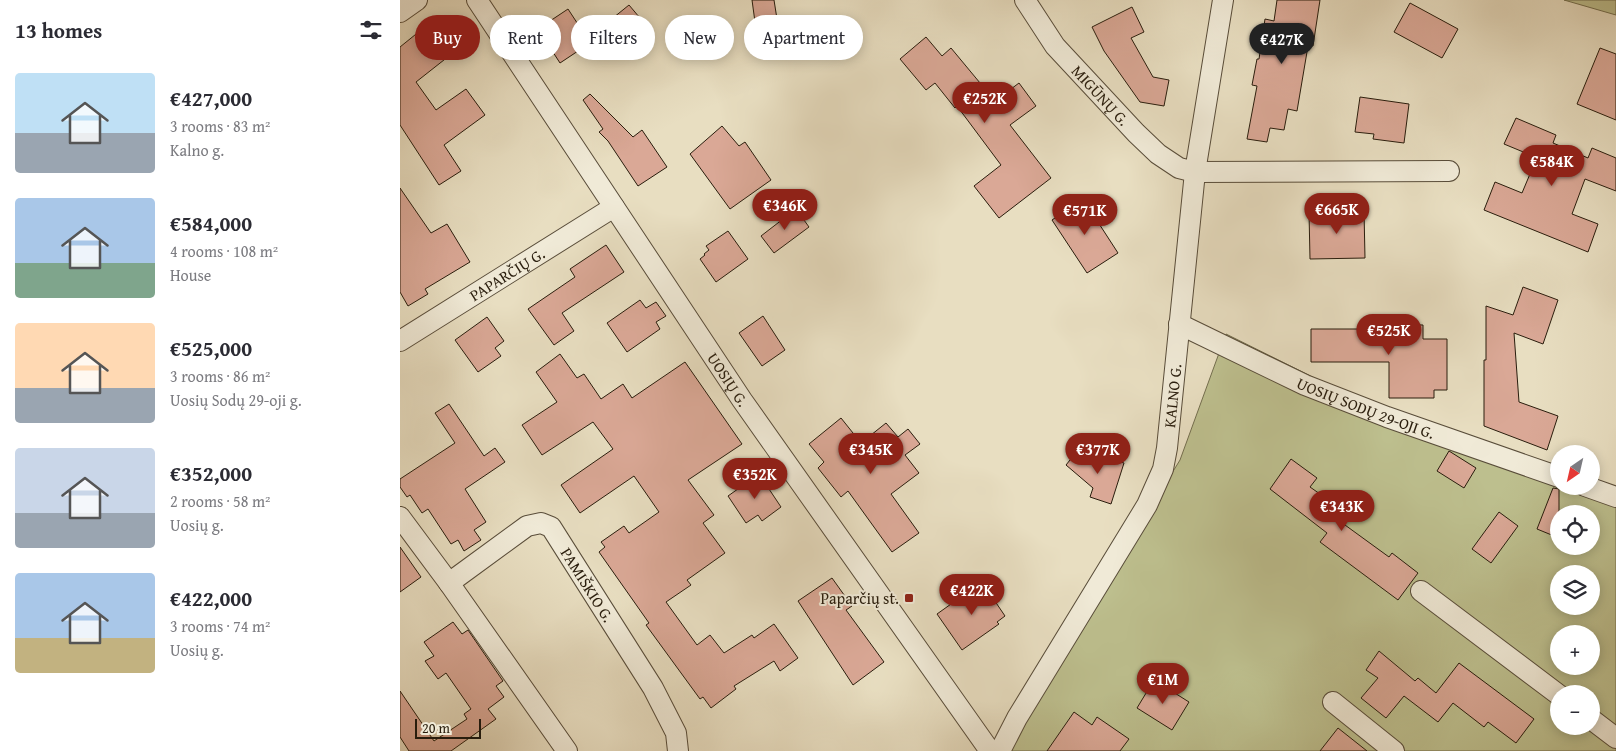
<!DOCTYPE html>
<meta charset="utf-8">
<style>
:root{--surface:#fff;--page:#f7f7f7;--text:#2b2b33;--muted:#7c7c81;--accent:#8f2418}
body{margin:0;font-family:"Gentium Book Plus",serif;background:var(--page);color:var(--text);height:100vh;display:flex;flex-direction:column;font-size:19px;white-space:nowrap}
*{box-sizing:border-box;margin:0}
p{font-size:16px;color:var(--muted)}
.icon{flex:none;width:28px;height:28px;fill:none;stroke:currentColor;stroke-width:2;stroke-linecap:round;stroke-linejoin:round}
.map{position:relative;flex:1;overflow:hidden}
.drawer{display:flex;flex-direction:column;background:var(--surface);width:400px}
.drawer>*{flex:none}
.guide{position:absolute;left:15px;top:15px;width:475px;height:45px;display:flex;gap:10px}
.needle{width:32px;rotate:214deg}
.tools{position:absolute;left:1150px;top:445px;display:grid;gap:10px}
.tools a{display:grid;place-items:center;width:50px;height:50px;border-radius:50%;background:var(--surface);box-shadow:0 2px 12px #0003;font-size:25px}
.scale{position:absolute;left:15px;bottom:12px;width:66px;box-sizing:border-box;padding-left:5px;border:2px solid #291d0d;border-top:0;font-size:14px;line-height:18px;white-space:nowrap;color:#291d0d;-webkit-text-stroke:4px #f0ead7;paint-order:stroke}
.price{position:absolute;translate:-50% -42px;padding:0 11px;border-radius:18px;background:var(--accent);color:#fff;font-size:16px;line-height:32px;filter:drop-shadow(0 1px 2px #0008)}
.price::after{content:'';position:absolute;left:50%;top:30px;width:15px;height:11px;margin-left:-8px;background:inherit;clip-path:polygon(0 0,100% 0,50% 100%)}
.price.current{background:#222;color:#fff}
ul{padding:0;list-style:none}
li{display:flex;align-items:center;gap:15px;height:125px;padding:0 15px}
li span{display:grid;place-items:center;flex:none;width:140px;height:100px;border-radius:5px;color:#555}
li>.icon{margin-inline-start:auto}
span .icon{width:60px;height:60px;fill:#fffc;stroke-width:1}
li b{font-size:21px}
h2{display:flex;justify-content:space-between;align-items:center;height:60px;padding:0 15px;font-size:21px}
.pill{padding:0 18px;border-radius:22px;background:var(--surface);box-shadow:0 2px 12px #0003;font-size:18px;line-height:45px}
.pill.current{background:var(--accent);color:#fff}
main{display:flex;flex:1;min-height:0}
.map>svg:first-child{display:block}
.green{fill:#bdbf8e;stroke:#736e4e;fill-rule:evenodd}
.building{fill:#daa896;stroke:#291d0d}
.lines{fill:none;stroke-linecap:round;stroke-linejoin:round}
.street-casing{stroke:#594d3a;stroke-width:22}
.street{stroke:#f0ead7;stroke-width:20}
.poi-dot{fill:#8f2418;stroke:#f0ead7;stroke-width:2}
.labels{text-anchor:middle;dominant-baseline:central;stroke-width:4;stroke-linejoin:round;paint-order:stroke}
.street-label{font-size:16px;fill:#291d0d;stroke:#f0ead7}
.poi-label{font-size:16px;fill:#291d0d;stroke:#f0ead7;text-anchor:end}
</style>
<main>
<section class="drawer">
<h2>13 homes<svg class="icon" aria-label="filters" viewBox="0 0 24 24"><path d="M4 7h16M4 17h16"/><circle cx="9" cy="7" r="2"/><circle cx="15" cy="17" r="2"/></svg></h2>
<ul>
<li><span style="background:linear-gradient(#bfe0f5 60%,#9aa5b1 0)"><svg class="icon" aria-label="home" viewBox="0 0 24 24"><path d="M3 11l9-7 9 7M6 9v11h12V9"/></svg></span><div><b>€427,000</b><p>3 rooms · 83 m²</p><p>Kalno g.</p></div></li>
<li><span style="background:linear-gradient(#a9c7e8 65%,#7fa58c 0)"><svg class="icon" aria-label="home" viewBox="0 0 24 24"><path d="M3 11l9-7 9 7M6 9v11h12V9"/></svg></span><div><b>€584,000</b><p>4 rooms · 108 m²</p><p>House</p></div></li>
<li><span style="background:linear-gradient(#ffd9b3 65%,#9aa5b1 0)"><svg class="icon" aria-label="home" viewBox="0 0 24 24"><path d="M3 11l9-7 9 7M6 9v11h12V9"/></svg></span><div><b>€525,000</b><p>3 rooms · 86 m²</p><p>Uosių Sodų 29-oji g.</p></div></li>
<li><span style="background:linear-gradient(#c9d6e8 65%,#9aa5b1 0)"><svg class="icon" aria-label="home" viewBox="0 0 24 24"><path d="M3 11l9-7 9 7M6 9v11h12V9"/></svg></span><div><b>€352,000</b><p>2 rooms · 58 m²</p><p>Uosių g.</p></div></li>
<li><span style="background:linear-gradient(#a9c7e8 65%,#c2b280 0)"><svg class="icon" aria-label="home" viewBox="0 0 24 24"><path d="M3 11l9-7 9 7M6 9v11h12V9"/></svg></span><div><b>€422,000</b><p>3 rooms · 74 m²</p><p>Uosių g.</p></div></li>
</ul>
</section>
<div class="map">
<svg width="1216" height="751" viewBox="0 0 1216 751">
<rect width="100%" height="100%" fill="#e8dec1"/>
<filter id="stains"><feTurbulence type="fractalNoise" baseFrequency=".004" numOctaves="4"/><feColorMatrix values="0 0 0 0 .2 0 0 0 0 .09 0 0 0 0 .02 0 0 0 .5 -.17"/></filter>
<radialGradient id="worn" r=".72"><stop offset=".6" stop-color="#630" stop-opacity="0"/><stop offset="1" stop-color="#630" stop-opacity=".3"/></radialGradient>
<g class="green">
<polygon points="1164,0 1216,0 1216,15"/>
<path d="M826 334 977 409 1159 486H1191L1216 489V751H601L780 460ZM1159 514H1191V546H1159ZM1159 574H1191V606H1159ZM1159 634H1191V666H1159ZM1159 694H1191V726H1159Z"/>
</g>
<g class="building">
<polygon points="352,0 374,0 377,19 355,22"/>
<polygon points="877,0 920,0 913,46 908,46 897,111 888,109 884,130 870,128 867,142 847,139 857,86 852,85 857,59 859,59 865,19 874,21"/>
<polygon points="1010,3 1058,29 1042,58 994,32"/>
<polygon points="229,5 245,24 224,41 208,22"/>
<polygon points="732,7 744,32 731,38 753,77 769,80 764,106 740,102 704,51 692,27"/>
<polygon points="168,9 187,38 178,44 181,49 160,63 138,29"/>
<polygon points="26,26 49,56 16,82 36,110 66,89 85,115 44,145 61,171 39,185 0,125 0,47"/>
<polygon points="526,37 542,56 551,48 595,101 619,83 636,106 610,125 651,178 599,218 574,186 601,165 557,106 555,108 535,83 526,90 500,59"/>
<polygon points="1200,48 1216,54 1216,120 1177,104"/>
<polygon points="190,94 233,137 242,130 267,167 238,186 208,141 199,132 203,129 183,100"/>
<polygon points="960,97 1009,104 1004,143 973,139 974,134 955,132"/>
<polygon points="1116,118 1156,135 1153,143 1188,158 1192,148 1216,158 1216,191 1185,179 1172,214 1198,224 1188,252 1084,210 1095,182 1122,193 1135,162 1131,161 1133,156 1104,144"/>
<polygon points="322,126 339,146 345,142 371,180 330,209 290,154"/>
<polygon points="0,188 31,233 47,224 70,262 25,289 28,294 8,306 0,292"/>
<polygon points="683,199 718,253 687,273 652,220"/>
<polygon points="396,209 409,227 374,253 361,236"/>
<polygon points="964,211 965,258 910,259 909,212"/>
<polygon points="328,231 348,259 316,282 300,259 305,255 304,254 309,250 306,246"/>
<polygon points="206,245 224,272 162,313 174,331 154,345 128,309 175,277 170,269"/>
<polygon points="1123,287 1158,300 1143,344 1114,333 1119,402 1158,416 1147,450 1084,426 1084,360 1086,360 1086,306 1113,315"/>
<polygon points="240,300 246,308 256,302 266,316 256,322 260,329 227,352 207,323"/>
<polygon points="363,316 385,350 362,366 339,333"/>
<polygon points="87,317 104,341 95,348 101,356 78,372 55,340"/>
<polygon points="989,324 1023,325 1023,339 1047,339 1047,390 1034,390 1034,398 989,398 989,362 911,362 911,329 989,329"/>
<polygon points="160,354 177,378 184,374 201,399 223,384 232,398 285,362 342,444 288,480 314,515 303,523 325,553 287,580 291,585 266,602 297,645 310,635 324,653 352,635 354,638 374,624 398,658 380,671 374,661 334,686 336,689 311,708 303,697 300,699 246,625 249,623 199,552 205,547 201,542 224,526 229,533 259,512 234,476 180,513 161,485 213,449 193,422 142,455 122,425 157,402 136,372"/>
<polygon points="49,404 84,456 95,448 105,462 65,489 86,522 74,530 81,540 64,551 58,540 51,544 28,509 22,513 10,495 7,497 0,487 0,479 55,443 35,413"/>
<polygon points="441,418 461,443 486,423 498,437 508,429 520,444 505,455 519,473 491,494 519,533 492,552 448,491 441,497 418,468 424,462 409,444"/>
<polygon points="678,450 700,467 703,456 724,463 711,504 690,497 693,488 666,465"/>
<polygon points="1049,451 1076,468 1064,488 1037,471"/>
<polygon points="891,459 917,478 910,487 940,508 934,517 989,557 992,553 1018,573 998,600 920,542 927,533 870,489"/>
<polygon points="359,474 381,507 362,521 358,515 346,523 328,496"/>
<polygon points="1153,488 1159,489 1159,538 1137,529"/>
<polygon points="1099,512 1118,526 1091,563 1072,549"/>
<polygon points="0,547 21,577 0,592"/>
<polygon points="432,578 452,606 446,610 484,662 453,685 398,601"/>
<polygon points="582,582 605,616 597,622 599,624 562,650 537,614"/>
<polygon points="53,622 62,634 68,630 103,681 96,686 104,697 88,709 96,719 51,751 9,751 0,737 0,691 34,741 67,719 64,714 71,709 46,673 38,679 25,661 34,656 24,642"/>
<polygon points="979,651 1015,681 1018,678 1036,693 1059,663 1134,719 1116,743 1088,722 1084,727 1053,703 1038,722 1004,696 986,718 961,698 978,678 966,670"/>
<polygon points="754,680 789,702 772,730 737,708"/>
<polygon points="674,712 692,725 697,717 729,739 720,751 647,751"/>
<polygon points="938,728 967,751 920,751"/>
</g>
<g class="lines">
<defs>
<g id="street">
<path id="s1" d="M77 0 342 400 590 751"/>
<path id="s2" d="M625 0 655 46 736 133 758 154 779 168 795 172 1049 171"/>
<polyline points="0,12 17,0"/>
<path id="s3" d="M779 324 905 385 987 417 1159 477"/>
<path id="s4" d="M0 341 214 207"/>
<polyline points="1185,486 1216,497"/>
<polyline points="0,517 49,583 167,751"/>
<path id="s5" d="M49 583 127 526 141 523 151 527 253 688 276 733 278 751"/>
<polyline points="1021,591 1159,695"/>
<polyline points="933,702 994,751"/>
<polyline points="1191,719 1216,738"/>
<path id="s6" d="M600 751 617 718 747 505 763 469 767 448 795 172 823 0"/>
</g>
</defs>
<use href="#street" class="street-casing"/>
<use href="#street" class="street"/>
</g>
<rect class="poi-dot" x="504" y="593" width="10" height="10" rx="2.5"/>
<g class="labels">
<g class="street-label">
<text stroke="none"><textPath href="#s2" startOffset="122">MIGŪNŲ G.</textPath></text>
<text stroke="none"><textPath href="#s4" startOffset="126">PAPARČIŲ G.</textPath></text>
<text stroke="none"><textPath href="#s1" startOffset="455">UOSIŲ G.</textPath></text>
<text stroke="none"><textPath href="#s6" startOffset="400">KALNO G.</textPath></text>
<text stroke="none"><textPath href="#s3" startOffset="205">UOSIŲ SODŲ 29-OJI G.</textPath></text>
<text stroke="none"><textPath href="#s5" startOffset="190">PAMIŠKIO G.</textPath></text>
</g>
<g class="poi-label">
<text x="499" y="598">Paparčių st.</text>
</g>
</g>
<rect width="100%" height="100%" filter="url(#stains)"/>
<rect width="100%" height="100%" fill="url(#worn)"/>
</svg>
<div class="tools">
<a><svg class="needle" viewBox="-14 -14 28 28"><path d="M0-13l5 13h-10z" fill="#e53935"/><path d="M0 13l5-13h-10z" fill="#7c7c81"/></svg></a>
<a><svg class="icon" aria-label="locate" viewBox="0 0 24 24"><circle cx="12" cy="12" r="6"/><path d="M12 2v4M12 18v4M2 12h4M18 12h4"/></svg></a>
<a><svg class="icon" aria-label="layers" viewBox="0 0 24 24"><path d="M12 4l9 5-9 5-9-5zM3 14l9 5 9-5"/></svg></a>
<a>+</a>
<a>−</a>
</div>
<div class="scale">20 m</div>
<b class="price current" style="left:882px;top:65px">€427K</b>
<b class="price" style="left:585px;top:124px">€252K</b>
<b class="price" style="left:1152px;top:187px">€584K</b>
<b class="price" style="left:385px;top:231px">€346K</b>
<b class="price" style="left:937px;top:235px">€665K</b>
<b class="price" style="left:685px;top:236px">€571K</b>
<b class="price" style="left:989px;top:356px">€525K</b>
<b class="price" style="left:471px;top:475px">€345K</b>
<b class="price" style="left:698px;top:475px">€377K</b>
<b class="price" style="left:355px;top:500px">€352K</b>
<b class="price" style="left:942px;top:532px">€343K</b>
<b class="price" style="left:572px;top:616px">€422K</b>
<b class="price" style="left:763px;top:705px">€1M</b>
<div class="guide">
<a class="pill current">Buy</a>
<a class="pill">Rent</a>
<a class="pill">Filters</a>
<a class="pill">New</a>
<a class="pill">Apartment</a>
</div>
</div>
</main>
